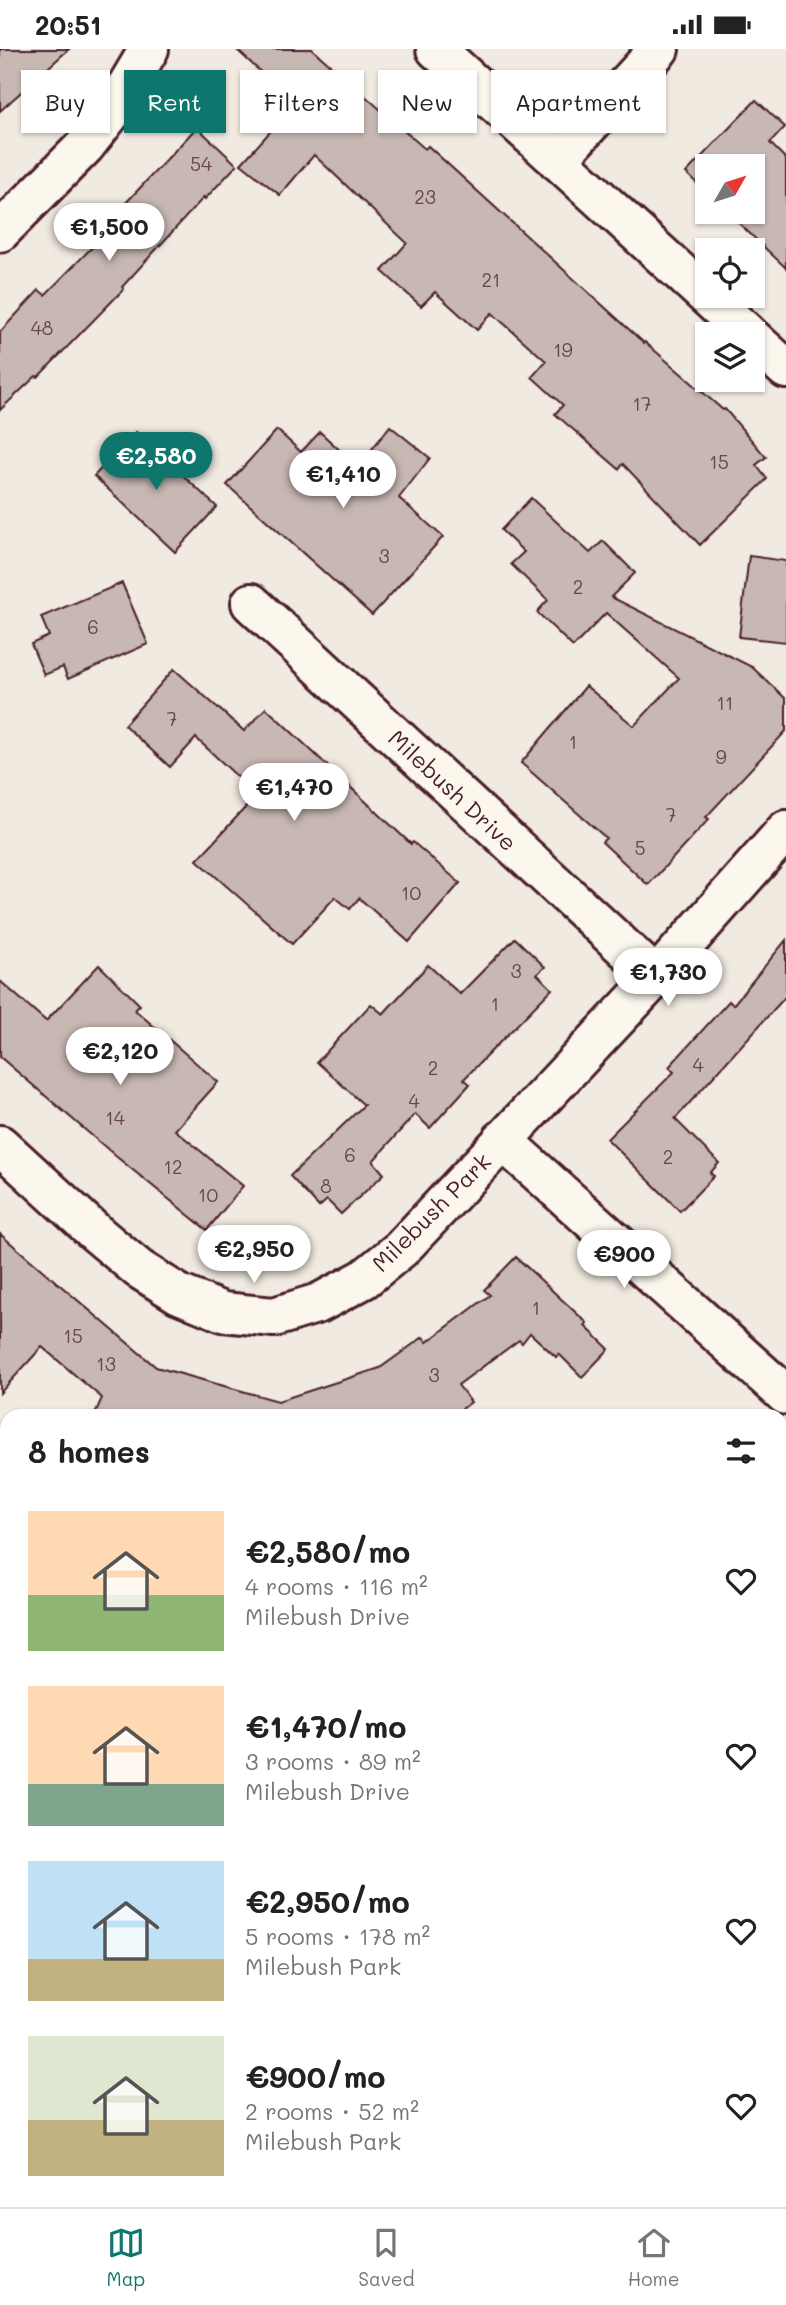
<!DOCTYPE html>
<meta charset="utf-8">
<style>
:root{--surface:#fff;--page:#f6f6f6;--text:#222;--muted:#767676;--line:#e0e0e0;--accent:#0f766e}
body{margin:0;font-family:Mali,sans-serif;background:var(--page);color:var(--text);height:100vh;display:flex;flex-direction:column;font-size:26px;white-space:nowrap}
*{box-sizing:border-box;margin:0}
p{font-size:23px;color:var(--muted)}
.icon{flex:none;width:38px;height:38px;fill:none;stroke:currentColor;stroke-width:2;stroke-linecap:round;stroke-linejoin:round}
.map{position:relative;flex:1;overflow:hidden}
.panel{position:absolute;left:0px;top:1360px;width:788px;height:800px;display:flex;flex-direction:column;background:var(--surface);border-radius:21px 21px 0 0;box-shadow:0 2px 5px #0004}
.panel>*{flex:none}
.top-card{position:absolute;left:21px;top:21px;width:746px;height:63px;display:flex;gap:14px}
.needle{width:46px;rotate:51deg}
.controls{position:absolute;left:695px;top:105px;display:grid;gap:14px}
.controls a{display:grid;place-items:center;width:70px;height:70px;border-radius:0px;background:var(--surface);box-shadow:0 2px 5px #0004;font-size:35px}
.price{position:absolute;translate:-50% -60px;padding:0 16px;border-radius:24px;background:#fff;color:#222;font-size:23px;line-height:46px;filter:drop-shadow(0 2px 4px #0008)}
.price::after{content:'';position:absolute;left:50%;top:42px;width:21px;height:16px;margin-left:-10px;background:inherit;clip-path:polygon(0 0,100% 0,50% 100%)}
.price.selected{background:var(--accent);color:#fff}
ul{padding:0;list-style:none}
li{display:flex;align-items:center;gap:21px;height:175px;padding:0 28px}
li span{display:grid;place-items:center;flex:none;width:196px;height:140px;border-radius:0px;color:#555}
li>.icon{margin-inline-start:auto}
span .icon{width:84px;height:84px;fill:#fffc;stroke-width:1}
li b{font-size:30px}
h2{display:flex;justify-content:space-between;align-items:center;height:84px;padding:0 28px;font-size:30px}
.pill{padding:0 24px;border-radius:0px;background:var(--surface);box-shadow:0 2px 5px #0004;font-size:24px;line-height:63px}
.pill.selected{background:var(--accent);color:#fff}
.status{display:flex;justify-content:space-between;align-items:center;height:49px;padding:0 35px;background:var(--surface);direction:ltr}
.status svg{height:19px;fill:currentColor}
.menu{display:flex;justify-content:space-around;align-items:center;height:98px;border-top:2px solid var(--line);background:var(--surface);font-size:19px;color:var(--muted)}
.menu a{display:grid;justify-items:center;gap:4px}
.menu .selected{color:var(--accent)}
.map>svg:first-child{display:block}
.green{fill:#d8ccc6;stroke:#917678;stroke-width:2}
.building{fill:#c8b8b3;stroke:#4a1f2b;stroke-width:2}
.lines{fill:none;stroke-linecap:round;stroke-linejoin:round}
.lane-casing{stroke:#4a1f2b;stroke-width:28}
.street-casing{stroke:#4a1f2b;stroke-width:44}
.secondary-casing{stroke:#4a1f2b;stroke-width:44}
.lane{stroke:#fbf7ec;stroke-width:23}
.street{stroke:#fbf7ec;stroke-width:38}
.secondary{stroke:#fbf7ec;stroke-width:38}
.labels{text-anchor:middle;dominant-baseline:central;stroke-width:5;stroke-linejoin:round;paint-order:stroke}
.number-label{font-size:19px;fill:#6a454d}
.street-label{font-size:23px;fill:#4a1f2b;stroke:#fbf7ec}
</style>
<div class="status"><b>20:51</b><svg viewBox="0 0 49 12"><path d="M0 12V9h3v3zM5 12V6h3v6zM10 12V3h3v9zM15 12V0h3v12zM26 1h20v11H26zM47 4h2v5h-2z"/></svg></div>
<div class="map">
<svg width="786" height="2158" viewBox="0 0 786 2158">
<rect width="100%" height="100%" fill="#f0eae0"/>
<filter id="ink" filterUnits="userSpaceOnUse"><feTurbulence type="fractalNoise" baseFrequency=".0143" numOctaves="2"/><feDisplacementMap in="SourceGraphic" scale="14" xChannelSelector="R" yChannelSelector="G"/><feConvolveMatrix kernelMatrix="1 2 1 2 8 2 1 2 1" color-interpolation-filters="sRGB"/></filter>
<g filter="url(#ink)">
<polygon class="green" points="0,1425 7,1431 7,2152 218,2153 214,2158 0,2158"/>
<g class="building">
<polygon points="0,0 69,0 0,62"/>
<polygon points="236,0 312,0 425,100 428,97 644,294 645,293 723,361 725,360 766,408 756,416 767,430 700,496 623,415 619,420 555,365 563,356 532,328 546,312 492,264 477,281 435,243 421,257 382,222 407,194 314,106 280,146 241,115 295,55"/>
<polygon points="756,51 785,78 770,94 786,110 786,219 727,163 752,163 752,117 707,117 707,144 686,124"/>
<polygon points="197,78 237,116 205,150 204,148 122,238 124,240 38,328 36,327 0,361 0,283 39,241 45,246 113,177 108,173"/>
<polygon points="390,377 430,409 399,449 443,488 372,566 227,436 277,381 301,403 320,383 358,418"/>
<polygon points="136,383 217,458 175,503 94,427"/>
<polygon points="531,449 590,504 603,492 635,524 611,548 752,618 786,650 786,682 706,768 709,770 648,836 602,793 606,789 521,714 586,637 634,677 679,629 606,564 573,598 537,563 548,551 511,515 524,503 501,481"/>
<polygon points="749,507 786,512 786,593 739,588"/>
<polygon points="122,534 148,595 68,630 63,618 44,626 31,595 49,587 41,568"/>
<polygon points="174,620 244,682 266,659 411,795 413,793 460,834 409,893 359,849 350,860 335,848 292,895 197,811 257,746 196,689 170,718 124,676"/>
<polygon points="515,889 545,918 537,925 552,940 464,1030 470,1035 430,1079 415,1065 373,1112 384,1125 341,1165 327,1151 319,1158 290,1127 364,1056 317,1013 371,955 383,965 428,916 460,945"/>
<polygon points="786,891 786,947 675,1070 719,1114 710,1124 714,1127 680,1162 607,1090 674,1023 669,1018 729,952 733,956"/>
<polygon points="99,916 140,956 135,961 218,1033 175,1081 243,1137 207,1181 118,1109 0,1008 0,932 46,972"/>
<polygon points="0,1185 156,1318 278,1352 380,1319 423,1288 427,1293 490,1246 484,1241 516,1208 587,1274 585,1277 609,1300 582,1328 559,1305 556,1308 530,1284 522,1294 519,1291 458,1336 471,1353 453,1367 94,1367 102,1349 42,1298 0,1344"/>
</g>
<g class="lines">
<defs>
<g id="lane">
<polyline points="0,1737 7,1730"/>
<polyline points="0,2145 7,2152"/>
</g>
<g id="street">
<polyline points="436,0 748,285"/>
<polyline points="557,111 659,0"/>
<polyline points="0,183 85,97 111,64 149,0"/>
<polyline points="752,289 786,320"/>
<polyline points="251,554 656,928"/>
<polyline points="502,1091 786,1346"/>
<polyline points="0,1096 96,1184 139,1220 179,1245 223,1263 274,1268 319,1254 364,1230 401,1200 656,928 786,781"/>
<polyline points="780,2096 786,2089"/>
<polyline points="733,2158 738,2152"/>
</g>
<g id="secondary">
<polyline points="780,1535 786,1527"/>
<polyline points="304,2158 308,2152"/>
</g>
</defs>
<use href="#lane" class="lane-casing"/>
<use href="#street" class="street-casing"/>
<use href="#secondary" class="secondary-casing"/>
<use href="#lane" class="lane"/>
<use href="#street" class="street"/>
<use href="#secondary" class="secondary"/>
</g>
</g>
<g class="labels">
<g class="number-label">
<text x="201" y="114">54</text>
<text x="425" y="147">23</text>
<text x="491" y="230">21</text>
<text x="42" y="278">48</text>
<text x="563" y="300">19</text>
<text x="642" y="354">17</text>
<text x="719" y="412">15</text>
<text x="384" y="506">3</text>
<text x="578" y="537">2</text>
<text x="93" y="577">6</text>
<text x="725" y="653">11</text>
<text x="172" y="669">7</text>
<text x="573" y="692">1</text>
<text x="721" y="707">9</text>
<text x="671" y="765">7</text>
<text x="640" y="798">5</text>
<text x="411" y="843">10</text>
<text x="516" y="921">3</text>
<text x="495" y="954">1</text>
<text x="698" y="1015">4</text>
<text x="433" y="1018">2</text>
<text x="414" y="1051">4</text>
<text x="115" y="1068">14</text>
<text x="350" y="1105">6</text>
<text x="668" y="1107">2</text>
<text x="173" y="1117">12</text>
<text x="326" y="1136">8</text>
<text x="208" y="1145">10</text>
<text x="536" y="1258">1</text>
<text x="73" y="1286">15</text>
<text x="106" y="1314">13</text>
<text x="434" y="1325">3</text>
</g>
<g class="street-label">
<text transform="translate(453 741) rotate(43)">Milebush Drive</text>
<text transform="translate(431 1163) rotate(-45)">Milebush Park</text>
</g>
</g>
</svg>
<div class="controls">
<a><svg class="needle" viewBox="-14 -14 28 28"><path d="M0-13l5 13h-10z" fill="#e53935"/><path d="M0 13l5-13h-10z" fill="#767676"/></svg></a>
<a><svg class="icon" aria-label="locate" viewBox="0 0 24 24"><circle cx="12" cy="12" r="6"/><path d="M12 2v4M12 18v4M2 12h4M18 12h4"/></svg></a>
<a><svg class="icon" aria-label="layers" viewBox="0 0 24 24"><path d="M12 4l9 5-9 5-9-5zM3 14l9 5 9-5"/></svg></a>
</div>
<b class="price" style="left:109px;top:214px">€1,500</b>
<b class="price selected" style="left:156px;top:443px">€2,580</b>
<b class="price" style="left:343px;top:461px">€1,410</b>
<b class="price" style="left:294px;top:774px">€1,470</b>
<b class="price" style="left:668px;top:959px">€1,730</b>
<b class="price" style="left:120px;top:1038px">€2,120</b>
<b class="price" style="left:254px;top:1236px">€2,950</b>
<b class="price" style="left:624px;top:1241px">€900</b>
<div class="top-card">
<a class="pill">Buy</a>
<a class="pill selected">Rent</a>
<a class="pill">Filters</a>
<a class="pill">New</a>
<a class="pill">Apartment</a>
</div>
<section class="panel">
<h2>8 homes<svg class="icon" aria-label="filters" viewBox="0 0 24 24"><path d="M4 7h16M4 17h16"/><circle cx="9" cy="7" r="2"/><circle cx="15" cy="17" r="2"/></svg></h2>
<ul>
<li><span style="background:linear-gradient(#ffd9b3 60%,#8fb573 0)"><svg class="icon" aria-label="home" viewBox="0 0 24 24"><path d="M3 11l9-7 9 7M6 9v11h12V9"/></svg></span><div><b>€2,580/mo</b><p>4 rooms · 116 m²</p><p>Milebush Drive</p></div><svg class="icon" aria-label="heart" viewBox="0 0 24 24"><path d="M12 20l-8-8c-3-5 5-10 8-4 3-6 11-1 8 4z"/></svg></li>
<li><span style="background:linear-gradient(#ffd9b3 70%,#7fa58c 0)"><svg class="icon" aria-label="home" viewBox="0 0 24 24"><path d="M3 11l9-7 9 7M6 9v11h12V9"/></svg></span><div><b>€1,470/mo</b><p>3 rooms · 89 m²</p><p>Milebush Drive</p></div><svg class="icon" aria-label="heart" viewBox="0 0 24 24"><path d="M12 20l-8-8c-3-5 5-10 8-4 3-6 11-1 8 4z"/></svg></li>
<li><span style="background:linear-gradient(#bfe0f5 70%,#c2b280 0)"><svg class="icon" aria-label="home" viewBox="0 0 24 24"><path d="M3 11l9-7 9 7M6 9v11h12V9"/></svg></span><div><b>€2,950/mo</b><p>5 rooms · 178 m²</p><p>Milebush Park</p></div><svg class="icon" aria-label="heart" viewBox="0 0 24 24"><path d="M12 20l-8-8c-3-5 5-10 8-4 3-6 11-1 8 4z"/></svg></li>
<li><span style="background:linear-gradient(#dfe7d0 60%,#c2b280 0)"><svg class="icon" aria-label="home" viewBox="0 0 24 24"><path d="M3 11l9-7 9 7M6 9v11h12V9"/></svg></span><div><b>€900/mo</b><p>2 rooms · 52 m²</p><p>Milebush Park</p></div><svg class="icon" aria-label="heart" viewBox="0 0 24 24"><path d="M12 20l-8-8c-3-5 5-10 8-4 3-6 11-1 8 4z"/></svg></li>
</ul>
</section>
</div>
<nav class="menu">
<a class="selected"><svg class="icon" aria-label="map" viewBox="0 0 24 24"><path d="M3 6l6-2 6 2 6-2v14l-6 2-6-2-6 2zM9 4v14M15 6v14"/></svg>Map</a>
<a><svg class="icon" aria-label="saved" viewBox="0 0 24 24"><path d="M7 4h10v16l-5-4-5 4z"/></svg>Saved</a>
<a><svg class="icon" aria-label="home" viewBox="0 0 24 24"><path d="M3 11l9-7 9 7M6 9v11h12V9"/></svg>Home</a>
</nav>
